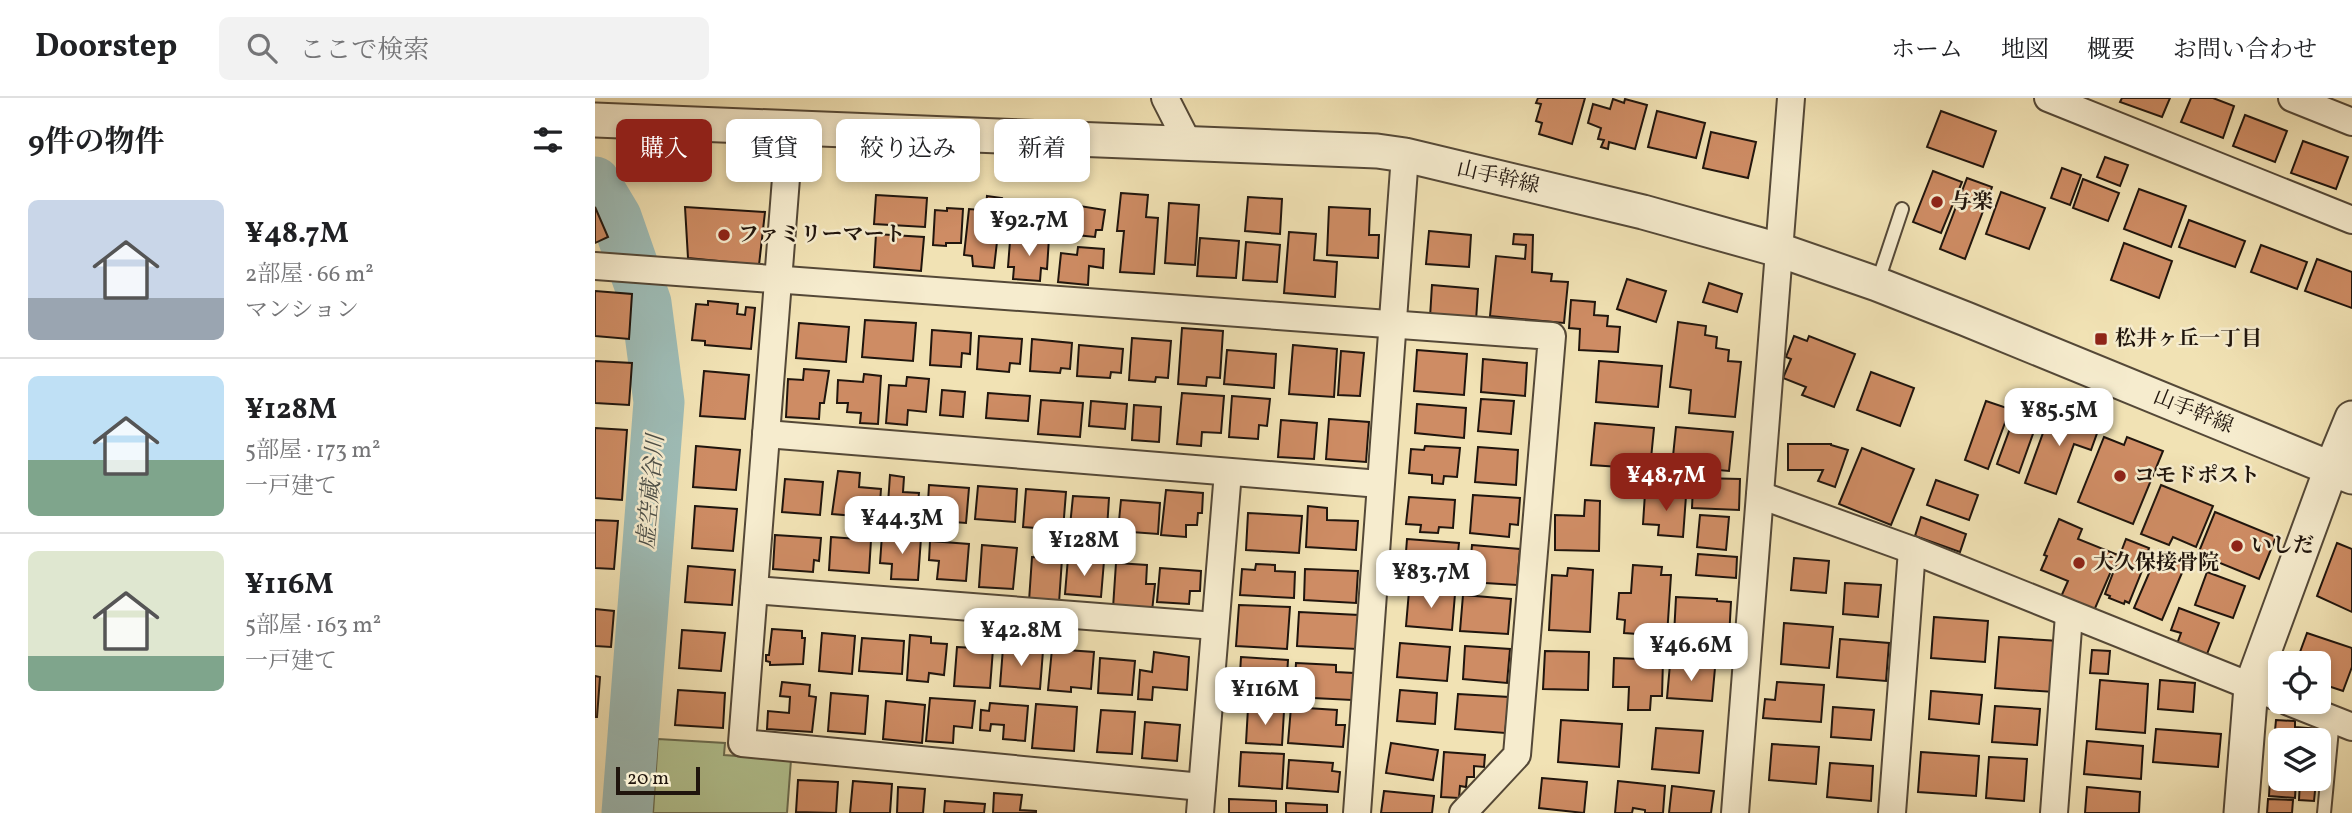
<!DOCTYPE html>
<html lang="ja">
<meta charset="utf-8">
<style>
:root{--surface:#fff;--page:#f2f2f2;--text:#202124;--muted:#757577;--line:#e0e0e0;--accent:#8f2418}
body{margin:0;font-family:Vollkorn,"Noto Serif JP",serif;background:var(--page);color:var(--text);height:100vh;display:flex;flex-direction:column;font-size:26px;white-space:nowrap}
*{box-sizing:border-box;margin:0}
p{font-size:23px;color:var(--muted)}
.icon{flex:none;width:38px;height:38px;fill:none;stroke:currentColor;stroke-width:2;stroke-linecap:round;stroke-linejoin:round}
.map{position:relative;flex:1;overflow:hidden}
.panel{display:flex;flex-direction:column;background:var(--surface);width:595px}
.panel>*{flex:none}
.guide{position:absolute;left:21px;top:21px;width:665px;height:63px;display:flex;gap:14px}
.fabs{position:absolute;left:1673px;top:553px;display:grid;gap:14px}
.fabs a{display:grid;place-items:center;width:63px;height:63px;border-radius:10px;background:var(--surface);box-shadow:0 4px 10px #0003;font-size:35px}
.scale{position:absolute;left:21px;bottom:18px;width:84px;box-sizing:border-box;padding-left:7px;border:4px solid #20150d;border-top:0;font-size:19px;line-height:24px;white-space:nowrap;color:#20150d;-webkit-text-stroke:5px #f6ecce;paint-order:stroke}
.price{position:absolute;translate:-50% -60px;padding:0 16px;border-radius:14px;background:#fff;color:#222;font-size:23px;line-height:46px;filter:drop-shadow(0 2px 4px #0008)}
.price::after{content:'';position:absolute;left:50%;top:42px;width:21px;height:16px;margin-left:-10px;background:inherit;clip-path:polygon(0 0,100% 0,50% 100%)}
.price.on{background:var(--accent);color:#fff}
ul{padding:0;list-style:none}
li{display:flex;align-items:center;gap:21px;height:175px;padding:0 28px}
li+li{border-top:2px solid var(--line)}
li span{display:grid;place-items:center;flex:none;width:196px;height:140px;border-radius:10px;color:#555}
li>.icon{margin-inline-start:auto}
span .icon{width:84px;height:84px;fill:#fffc;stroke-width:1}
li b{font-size:30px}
h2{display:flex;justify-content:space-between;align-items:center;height:84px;padding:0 28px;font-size:30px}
.pill{padding:0 24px;border-radius:10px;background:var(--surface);box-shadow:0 4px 10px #0003;font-size:24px;line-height:63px}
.pill.on{background:var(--accent);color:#fff}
header{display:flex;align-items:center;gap:42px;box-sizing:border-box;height:98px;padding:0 35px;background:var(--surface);border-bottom:2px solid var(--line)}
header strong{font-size:33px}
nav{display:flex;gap:38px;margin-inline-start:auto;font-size:24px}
.search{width:490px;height:63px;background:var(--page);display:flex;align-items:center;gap:18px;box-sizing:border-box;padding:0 24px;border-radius:10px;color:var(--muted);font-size:26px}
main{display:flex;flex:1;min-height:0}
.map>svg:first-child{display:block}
.green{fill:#b3c492;stroke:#6a6c50;stroke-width:2}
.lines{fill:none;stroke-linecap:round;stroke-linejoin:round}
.river{stroke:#9ebcb6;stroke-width:51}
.building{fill:#ce8c64;stroke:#20150d;stroke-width:2}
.service-casing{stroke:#544837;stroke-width:16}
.minor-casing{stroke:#544837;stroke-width:30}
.tertiary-casing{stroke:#544837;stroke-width:37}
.service{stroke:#f6ecce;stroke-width:12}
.minor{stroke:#f6ecce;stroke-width:26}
.tertiary{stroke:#f6ecce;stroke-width:33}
.poi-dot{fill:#8f2418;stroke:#f6ecce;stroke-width:2.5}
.labels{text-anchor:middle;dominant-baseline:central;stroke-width:5;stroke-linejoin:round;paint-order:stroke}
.street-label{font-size:21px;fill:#20150d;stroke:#f6ecce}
.poi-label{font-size:21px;font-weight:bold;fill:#20150d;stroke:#f6ecce;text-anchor:start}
.water-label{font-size:23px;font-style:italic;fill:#4c4f48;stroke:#f6ecce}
</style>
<header>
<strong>Doorstep</strong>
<div class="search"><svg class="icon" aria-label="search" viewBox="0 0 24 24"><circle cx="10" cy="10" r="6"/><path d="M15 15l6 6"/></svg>ここで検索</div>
<nav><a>ホーム</a><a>地図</a><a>概要</a><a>お問い合わせ</a></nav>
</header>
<main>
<section class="panel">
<h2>9件の物件<svg class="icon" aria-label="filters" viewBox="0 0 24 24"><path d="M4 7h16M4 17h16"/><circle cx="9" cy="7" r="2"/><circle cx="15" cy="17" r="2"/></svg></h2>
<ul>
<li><span style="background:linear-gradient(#c9d6e8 70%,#9aa5b1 0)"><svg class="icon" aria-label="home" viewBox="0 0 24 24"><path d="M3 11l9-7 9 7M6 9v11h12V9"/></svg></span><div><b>¥48.7M</b><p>2部屋 · 66 m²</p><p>マンション</p></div></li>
<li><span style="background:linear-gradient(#bfe0f5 60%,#7fa58c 0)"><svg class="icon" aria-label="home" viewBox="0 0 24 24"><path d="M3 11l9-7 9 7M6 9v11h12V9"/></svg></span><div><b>¥128M</b><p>5部屋 · 173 m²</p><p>一戸建て</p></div></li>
<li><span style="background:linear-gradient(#dfe7d0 75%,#7fa58c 0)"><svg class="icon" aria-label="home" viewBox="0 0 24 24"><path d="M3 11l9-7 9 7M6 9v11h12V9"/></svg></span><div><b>¥116M</b><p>5部屋 · 163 m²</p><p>一戸建て</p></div></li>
</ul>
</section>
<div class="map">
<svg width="1757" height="715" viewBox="0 0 1757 715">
<rect width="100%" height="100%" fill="#f1e2b4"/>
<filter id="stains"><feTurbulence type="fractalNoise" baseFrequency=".00286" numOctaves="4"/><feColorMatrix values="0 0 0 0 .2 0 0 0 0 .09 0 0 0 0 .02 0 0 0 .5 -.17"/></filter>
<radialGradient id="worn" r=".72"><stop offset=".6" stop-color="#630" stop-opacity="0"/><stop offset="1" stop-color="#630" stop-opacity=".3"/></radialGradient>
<polygon class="green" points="63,641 130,645 129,657 196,662 192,715 58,715"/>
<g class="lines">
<polyline class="river" points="0,84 21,119 51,205 64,304 32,715"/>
</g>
<g class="building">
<polygon points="943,0 990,0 977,46 944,36 947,25 941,23 946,6 941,5"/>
<polygon points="1527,0 1575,0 1567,19 1525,4"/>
<polygon points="1596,0 1618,0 1639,8 1628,40 1586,24"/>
<polygon points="1018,1 1029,5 1030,1 1052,7 1040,51 1014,44 1013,51 1006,49 1009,42 1003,41 1006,30 993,25 998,6 1015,11"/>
<polygon points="1062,13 1110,25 1101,60 1053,49"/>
<polygon points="1346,13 1401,33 1388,69 1332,49"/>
<polygon points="1650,17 1692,33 1680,64 1638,48"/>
<polygon points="1116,34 1161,44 1153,80 1108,70"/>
<polygon points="1708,43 1753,59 1741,91 1696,75"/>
<polygon points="1510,59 1533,67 1525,88 1502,79"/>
<polygon points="1467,70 1486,77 1475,107 1456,100"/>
<polygon points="1338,73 1367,84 1346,135 1318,124"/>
<polygon points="1372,80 1397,89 1370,161 1345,151"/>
<polygon points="1488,81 1524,95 1513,123 1478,110"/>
<polygon points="1544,91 1591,108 1576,149 1529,131"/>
<polygon points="1406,94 1450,110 1434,151 1391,136"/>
<polygon points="526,95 553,97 551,119 563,120 559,176 525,174 529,133 522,133"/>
<polygon points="281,97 332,100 330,129 279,126"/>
<polygon points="392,98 407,100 399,170 378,168 377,158 369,157 374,111 386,112 386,107 391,108"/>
<polygon points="653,99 687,101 685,136 650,133"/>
<polygon points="412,102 443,105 443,116 446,117 445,133 410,130"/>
<polygon points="574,105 604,107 600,167 570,165"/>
<polygon points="472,106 510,112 507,132 501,132 500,139 481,137 482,132 468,130"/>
<polygon points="0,109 13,139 0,145"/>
<polygon points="90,109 170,114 164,167 93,160"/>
<polygon points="734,109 775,111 774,137 784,137 783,160 732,157"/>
<polygon points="352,110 368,111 366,145 351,145 351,148 338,147 340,112 352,113"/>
<polygon points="1594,122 1650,143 1640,169 1584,149"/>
<polygon points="834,133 876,137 874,169 831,166"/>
<polygon points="694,134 721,136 719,162 742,164 740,199 689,195"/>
<polygon points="281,136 329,139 326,173 279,169"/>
<polygon points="919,136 938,137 937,174 957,176 956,183 973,184 969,225 895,218 901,158 930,161 931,147 918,146"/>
<polygon points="435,139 454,140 452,171 446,170 445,183 418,181 419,169 413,169 415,143 434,144"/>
<polygon points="605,140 644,143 641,180 602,178"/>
<polygon points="651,144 685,147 682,184 648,182"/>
<polygon points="1529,145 1577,163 1564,200 1516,182"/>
<polygon points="1666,147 1712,164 1702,191 1656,174"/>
<polygon points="483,149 509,151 508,170 494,168 493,187 463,184 466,155 482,157"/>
<polygon points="1722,161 1757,174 1757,210 1710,193"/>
<polygon points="1032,181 1071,193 1061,224 1022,211"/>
<polygon points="1114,185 1147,196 1142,214 1108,204"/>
<polygon points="837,187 883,191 881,223 835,219"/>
<polygon points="0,193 37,196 34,241 0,238"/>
<polygon points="976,202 1000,204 999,217 1013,218 1012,228 1025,229 1023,254 984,252 985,231 974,230"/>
<polygon points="113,203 143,206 142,216 150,217 151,209 160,210 156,251 110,247 110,243 97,242 101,206 113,207"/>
<polygon points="270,222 321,225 318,263 267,259"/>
<polygon points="1083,224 1111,228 1110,237 1122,239 1121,250 1134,252 1133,263 1146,264 1140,319 1094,315 1096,292 1075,289"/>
<polygon points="204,225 254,229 251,264 201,260"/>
<polygon points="587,230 628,233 625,280 612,279 611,288 583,286"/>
<polygon points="337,232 376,235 375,256 367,255 366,269 335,267"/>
<polygon points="384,238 427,241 425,266 415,265 414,274 382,271"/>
<polygon points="1199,238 1212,243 1214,238 1260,256 1239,309 1207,297 1211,289 1188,280 1196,261 1191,259"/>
<polygon points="537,240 576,243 573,280 561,279 560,284 534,282"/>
<polygon points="437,241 477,245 475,271 466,270 465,275 435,273"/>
<polygon points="484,247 528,251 526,275 516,274 515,280 482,278"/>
<polygon points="698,247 742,251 739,299 694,296"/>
<polygon points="632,252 681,256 679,290 629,286"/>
<polygon points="822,252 872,256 869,297 819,293"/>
<polygon points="746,253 769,255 765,298 743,297"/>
<polygon points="888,261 932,265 930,298 886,294"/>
<polygon points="0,263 37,265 34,307 0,305"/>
<polygon points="1004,263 1067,268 1063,309 1001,304"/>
<polygon points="209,271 234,273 229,305 225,305 224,321 191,319 193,281 208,282"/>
<polygon points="109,273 154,277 150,321 105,318"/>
<polygon points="1276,274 1319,290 1305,328 1262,312"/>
<polygon points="269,276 286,278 283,326 265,325 266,315 252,314 253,305 242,305 243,282 268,284"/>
<polygon points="312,279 334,281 331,314 313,312 312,327 291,325 294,287 311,288"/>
<polygon points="347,292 370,294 368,319 345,317"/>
<polygon points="393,295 435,298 433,323 391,320"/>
<polygon points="587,295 629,298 626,335 607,334 606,348 582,346"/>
<polygon points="637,298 675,301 672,328 664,327 663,341 634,339"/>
<polygon points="886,301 919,303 916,336 883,333"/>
<polygon points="446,302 488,305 485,339 443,336"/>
<polygon points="496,303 532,306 530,331 494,328"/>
<polygon points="1391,303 1415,311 1393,371 1370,362"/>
<polygon points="822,306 871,310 869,340 820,335"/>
<polygon points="539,307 566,309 564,344 537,342"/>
<polygon points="1457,310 1505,327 1496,352 1479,346 1461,396 1430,385"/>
<polygon points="734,321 774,324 771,364 731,361"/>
<polygon points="686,322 722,325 719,361 683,359"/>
<polygon points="1000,325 1059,330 1055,371 996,367"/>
<polygon points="1417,325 1439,333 1424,375 1402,366"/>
<polygon points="1081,329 1138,334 1134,373 1077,368"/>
<polygon points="0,330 32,332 27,402 0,400"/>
<polygon points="1509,339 1529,347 1532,339 1568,353 1538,426 1483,404"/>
<polygon points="1193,346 1236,346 1236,347 1253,352 1240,389 1223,383 1228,372 1193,372"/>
<polygon points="101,348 145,352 141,392 98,389"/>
<polygon points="830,348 865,350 862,379 849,378 848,386 837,385 837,377 814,375 816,351 829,352"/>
<polygon points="883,349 923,352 921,387 880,384"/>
<polygon points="1267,350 1319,371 1296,427 1244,406"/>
<polygon points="243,373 265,375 264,389 286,391 284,420 237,416"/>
<polygon points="295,377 309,379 308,394 324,395 321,422 292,420"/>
<polygon points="1106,380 1145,381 1144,412 1097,410 1098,388 1105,389"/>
<polygon points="190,381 228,384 225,417 187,414"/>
<polygon points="1341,382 1383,397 1374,422 1332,407"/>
<polygon points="334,387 374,390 371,425 332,422"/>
<polygon points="1566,387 1618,408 1601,449 1578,439 1574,447 1546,436"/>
<polygon points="383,388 422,391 420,424 380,421"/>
<polygon points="431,391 471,394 468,432 428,429"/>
<polygon points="571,392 608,395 607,415 603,415 602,427 591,427 591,439 566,437"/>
<polygon points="1050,395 1091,398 1088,439 1063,437 1064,427 1048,426"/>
<polygon points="878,397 925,400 923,427 915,426 914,439 875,435"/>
<polygon points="478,398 514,400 512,431 475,428"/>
<polygon points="814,399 860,402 858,430 844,429 843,435 825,434 826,427 811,426"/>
<polygon points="526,402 565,405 563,436 523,433"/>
<polygon points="990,402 1005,403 1004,453 960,452 960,417 989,418"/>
<polygon points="100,408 142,411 138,453 97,450"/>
<polygon points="713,408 732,410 732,422 763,423 761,452 711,449"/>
<polygon points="1620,414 1681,439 1664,481 1603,456"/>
<polygon points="653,415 707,418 704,455 651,452"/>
<polygon points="1105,417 1134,419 1131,452 1102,449"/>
<polygon points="1326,419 1371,436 1365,454 1320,438"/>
<polygon points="1464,421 1487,431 1483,441 1523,457 1498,515 1465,501 1473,483 1446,472 1452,458 1449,457"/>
<polygon points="0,422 23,423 19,471 0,470"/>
<polygon points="180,437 226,440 224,463 219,462 218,474 178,471"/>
<polygon points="287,437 326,440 323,482 296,481 297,466 285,465"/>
<polygon points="236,439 276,442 274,475 234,472"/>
<polygon points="812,441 864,445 861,476 835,474 834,482 809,480"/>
<polygon points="1531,441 1554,450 1553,453 1555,453 1534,505 1530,503 1529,506 1514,500 1515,498 1510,496"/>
<polygon points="335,443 374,446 371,483 342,481 344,463 334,462"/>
<polygon points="1742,445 1757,451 1757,514 1722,498"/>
<polygon points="387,447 422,450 418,491 384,489"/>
<polygon points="877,447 925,451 922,487 874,484"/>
<polygon points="1564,452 1592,463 1567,522 1539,510"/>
<polygon points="1103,456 1142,459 1141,480 1101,477"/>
<polygon points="437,459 467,461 464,505 434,503"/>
<polygon points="473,460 509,463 506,499 470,496"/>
<polygon points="1199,460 1234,463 1231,495 1196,492"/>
<polygon points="521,465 552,467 551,486 560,486 557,513 518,510"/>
<polygon points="661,466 680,467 680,473 700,474 699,500 645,497 647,471 660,472"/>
<polygon points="1038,467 1067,469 1066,477 1076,477 1072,538 1029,535 1030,522 1022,521 1024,495 1036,495"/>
<polygon points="93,468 140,472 137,507 90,504"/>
<polygon points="565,470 606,473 605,493 595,493 594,506 562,504"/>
<polygon points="973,470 998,472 995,534 954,532 957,477 972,478"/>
<polygon points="710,471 763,473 761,505 709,502"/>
<polygon points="1612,474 1650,488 1638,520 1600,507"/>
<polygon points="1250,485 1286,487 1283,519 1248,516"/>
<polygon points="814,493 860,496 857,532 811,528"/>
<polygon points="868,497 916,501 913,536 865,533"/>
<polygon points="1081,499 1122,501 1122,503 1136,504 1134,540 1079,537"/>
<polygon points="644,507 695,509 692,551 641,548"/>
<polygon points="1584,510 1624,525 1612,556 1582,546 1586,535 1576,532"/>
<polygon points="0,511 19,513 16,549 0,548"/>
<polygon points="704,514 764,517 762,551 702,548"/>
<polygon points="1339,519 1393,523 1390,564 1336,560"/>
<polygon points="1189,525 1238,529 1234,570 1186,566"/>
<polygon points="177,531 207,533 207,540 210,540 208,566 175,567 175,564 171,563 171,557 174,557"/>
<polygon points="87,532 130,535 126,573 84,570"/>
<polygon points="227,535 260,538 257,576 224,573"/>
<polygon points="1712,535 1757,550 1757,569 1748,593 1724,585 1724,565 1701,565"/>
<polygon points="315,537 336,539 336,545 352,546 349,577 334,575 333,584 312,582"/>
<polygon points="1404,539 1464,543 1459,594 1400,590"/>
<polygon points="267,540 309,543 307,576 264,573"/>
<polygon points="1245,541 1294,545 1291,583 1242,579"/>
<polygon points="805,545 855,549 852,583 802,579"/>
<polygon points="870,548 915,551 912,585 868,581"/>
<polygon points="362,549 398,551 395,590 359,588"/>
<polygon points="408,550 448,553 445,591 405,588"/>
<polygon points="457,551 499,554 496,591 476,589 476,594 453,592"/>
<polygon points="1497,552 1515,553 1513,576 1495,575"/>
<polygon points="950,553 994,554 993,592 948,591"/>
<polygon points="559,554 594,559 592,592 558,589 557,602 543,601 545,572 557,574"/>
<polygon points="646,559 693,562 691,594 644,592"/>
<polygon points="505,560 540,563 537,597 503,595"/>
<polygon points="1019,560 1068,562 1067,598 1056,598 1055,612 1033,612 1034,589 1018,589"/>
<polygon points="701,565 741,567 741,574 759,575 757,602 699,599"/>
<polygon points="1075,566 1120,570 1117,603 1072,600"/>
<polygon points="0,578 5,579 2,619 0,619"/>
<polygon points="1505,582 1553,586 1550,635 1501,631"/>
<polygon points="1565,582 1600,585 1598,614 1563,611"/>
<polygon points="187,584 215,587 214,598 221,599 217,634 172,631 173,613 194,615 195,599 185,598"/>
<polygon points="1182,584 1229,587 1226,624 1168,620 1170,601 1180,602"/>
<polygon points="83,592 130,595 128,630 80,627"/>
<polygon points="805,592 842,595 840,626 802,623"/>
<polygon points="1336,593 1387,597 1384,626 1334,621"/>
<polygon points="236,595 273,598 270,636 233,633"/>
<polygon points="863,596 914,599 910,635 860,631"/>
<polygon points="335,600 380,603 377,630 359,628 358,645 331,643"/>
<polygon points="291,603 330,607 327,645 288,641"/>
<polygon points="395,605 433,608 430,643 408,641 409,627 396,626 395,633 385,632 386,612 394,613"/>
<polygon points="441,606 482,609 479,653 437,650"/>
<polygon points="1400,608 1445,611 1442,647 1397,644"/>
<polygon points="696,609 742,612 741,627 750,627 748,649 693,645"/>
<polygon points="1238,609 1279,612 1276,642 1236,639"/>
<polygon points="653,610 689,613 687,647 651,645"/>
<polygon points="506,612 540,614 537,656 502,654"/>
<polygon points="966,622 1027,626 1024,669 963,664"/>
<polygon points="1681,622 1700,623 1700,629 1724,631 1723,642 1685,642 1685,653 1678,653"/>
<polygon points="550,624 585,627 582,663 547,660"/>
<polygon points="1061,630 1108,633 1104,675 1057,671"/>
<polygon points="1561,631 1626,636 1623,669 1558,664"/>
<polygon points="1492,643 1548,648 1546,681 1489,676"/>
<polygon points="796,645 843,652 838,682 791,675"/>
<polygon points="1177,646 1224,649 1221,686 1174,682"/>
<polygon points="646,654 689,656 687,691 644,688"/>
<polygon points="849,654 890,657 889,669 879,668 879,679 872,679 871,689 865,688 864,700 846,699"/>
<polygon points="1326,654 1384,658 1381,698 1323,694"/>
<polygon points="1394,659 1432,661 1429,703 1391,700"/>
<polygon points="1677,659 1685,660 1685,678 1676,677"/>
<polygon points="694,662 738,665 737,673 745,674 743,694 692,690"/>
<polygon points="1235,665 1278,668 1276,703 1232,699"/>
<polygon points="947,680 992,684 989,715 944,710"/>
<polygon points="1675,681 1701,682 1700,700 1674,698"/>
<polygon points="203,682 243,684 241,715 201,714"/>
<polygon points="1705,682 1721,683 1719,703 1704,702"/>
<polygon points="258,683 297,686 295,715 255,715"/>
<polygon points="1023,683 1070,688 1068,715 1050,715 1050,712 1038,710 1037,715 1020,715"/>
<polygon points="1077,688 1119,693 1116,715 1074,715"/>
<polygon points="303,689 330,691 328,715 302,715"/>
<polygon points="1492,689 1545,694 1544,715 1490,715"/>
<polygon points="789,693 839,698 837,715 786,715"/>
<polygon points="399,695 427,697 425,712 441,713 441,715 398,715"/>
<polygon points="634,701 681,703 681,715 634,715"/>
<polygon points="1673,701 1698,702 1697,715 1672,715"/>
<polygon points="350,703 390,706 389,715 349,715"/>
<polygon points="691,705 732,707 732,715 691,715"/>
</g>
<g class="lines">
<defs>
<g id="service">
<polyline points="1282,186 1307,111"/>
<polyline points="1729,715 1738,621"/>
</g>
<g id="minor">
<polyline points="570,0 593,45"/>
<polyline points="1453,0 1757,122"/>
<polyline points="1697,0 1757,24"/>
<polyline points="195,29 147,645 607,689"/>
<polyline points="0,168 957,238 922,657 868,715"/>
<polyline points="171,336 785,386"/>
<polyline points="1165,397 1317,452 1685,600"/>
<polyline points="159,492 620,528"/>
<polyline points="1694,604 1757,629"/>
<polyline points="605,715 633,374"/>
<polyline points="762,715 810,57"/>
<polyline points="1140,715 1196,0"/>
<polyline points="1297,715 1317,452"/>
<polyline points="1459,715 1474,517"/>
</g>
<g id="tertiary">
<polyline points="0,22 782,53 810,57 1048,114 1184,152 1282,186 1371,221 1757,379"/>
<polyline points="1646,715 1656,589 1736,371 1757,320"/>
</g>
</defs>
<use href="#service" class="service-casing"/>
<use href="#minor" class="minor-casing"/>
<use href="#tertiary" class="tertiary-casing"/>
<use href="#service" class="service"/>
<use href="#minor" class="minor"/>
<use href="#tertiary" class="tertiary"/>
</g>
<g class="poi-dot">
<circle cx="1342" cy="104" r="7"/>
<circle cx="129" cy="137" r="7"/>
<rect x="1499" y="234" width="14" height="14" rx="3.5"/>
<circle cx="1525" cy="378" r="7"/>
<circle cx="1642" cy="448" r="7"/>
<circle cx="1484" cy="465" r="7"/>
</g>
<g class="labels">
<g class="street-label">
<text transform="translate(903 80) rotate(13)">山手幹線</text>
<text transform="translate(1598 314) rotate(22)">山手幹線</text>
</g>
<g class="poi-label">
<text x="1356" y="104">与楽</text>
<text x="143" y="137">ファミリーマート</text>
<text x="1520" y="241">松井ヶ丘一丁目</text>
<text x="1539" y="378">コモドポスト</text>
<text x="1656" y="448">いしだ</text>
<text x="1498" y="465">大久保接骨院</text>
</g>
<g class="water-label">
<text transform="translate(57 394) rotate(-85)">虚空蔵谷川</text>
</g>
</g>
<rect width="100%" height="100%" filter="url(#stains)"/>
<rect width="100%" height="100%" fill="url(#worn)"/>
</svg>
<div class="fabs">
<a><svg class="icon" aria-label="locate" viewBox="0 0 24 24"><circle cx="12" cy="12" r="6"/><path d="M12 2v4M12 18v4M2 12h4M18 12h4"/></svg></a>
<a><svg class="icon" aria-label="layers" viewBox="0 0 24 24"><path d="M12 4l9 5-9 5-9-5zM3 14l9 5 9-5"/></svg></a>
</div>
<div class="scale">20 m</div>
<b class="price" style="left:434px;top:160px">¥92.7M</b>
<b class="price" style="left:1464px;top:350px">¥85.5M</b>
<b class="price on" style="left:1071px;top:415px">¥48.7M</b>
<b class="price" style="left:307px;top:458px">¥44.3M</b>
<b class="price" style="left:489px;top:480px">¥128M</b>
<b class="price" style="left:836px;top:512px">¥83.7M</b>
<b class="price" style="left:426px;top:570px">¥42.8M</b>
<b class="price" style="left:1096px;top:585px">¥46.6M</b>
<b class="price" style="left:670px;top:629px">¥116M</b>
<div class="guide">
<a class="pill on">購入</a>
<a class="pill">賃貸</a>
<a class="pill">絞り込み</a>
<a class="pill">新着</a>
</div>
</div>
</main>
